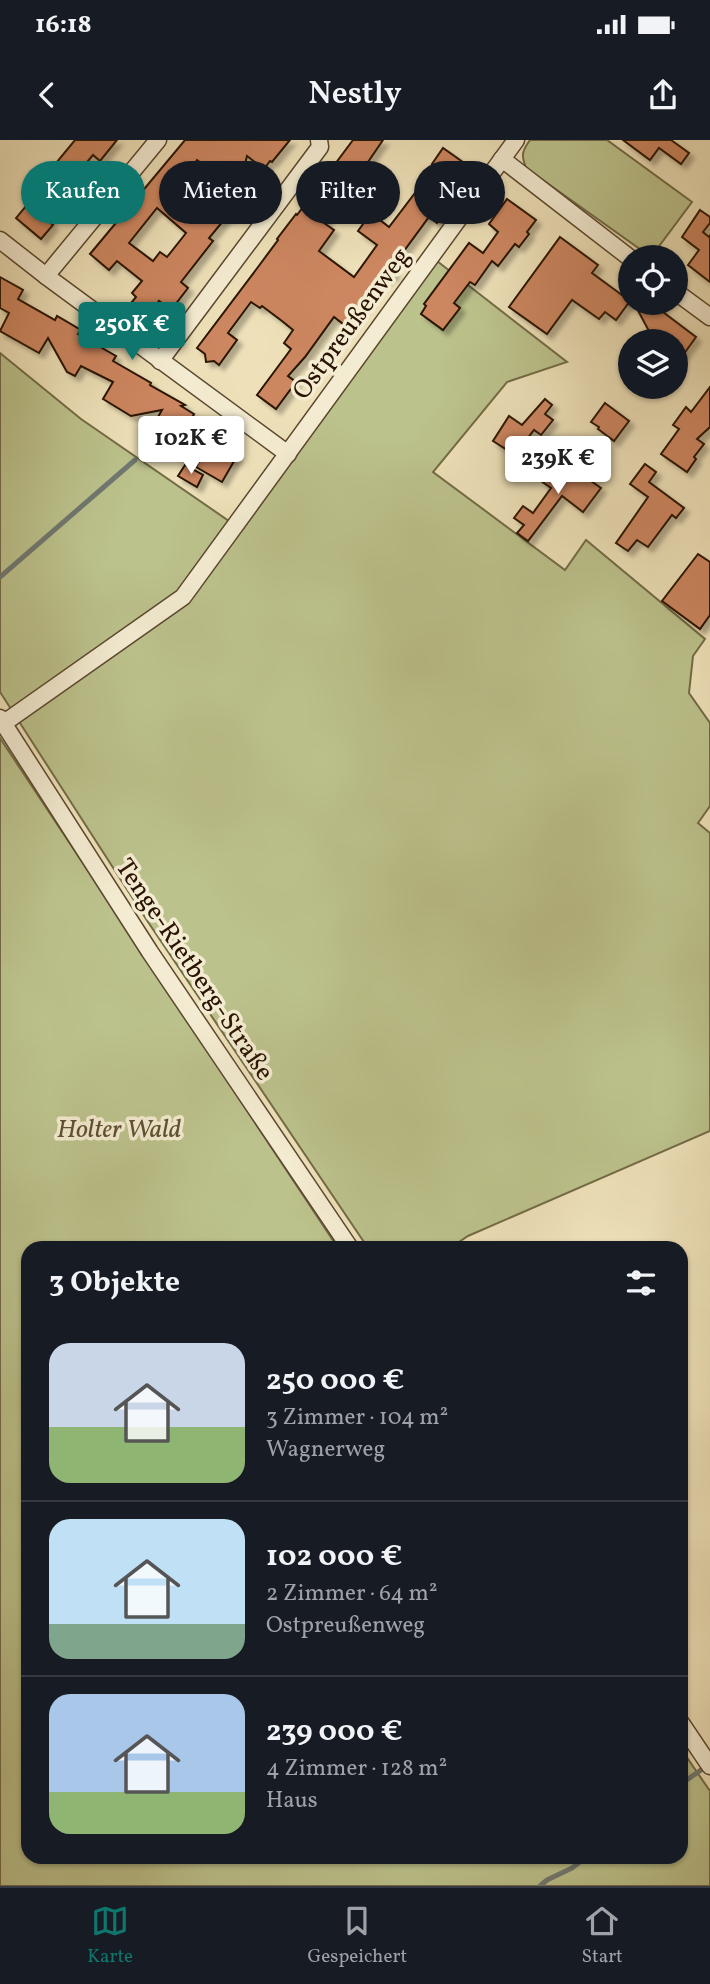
<!DOCTYPE html>
<html lang="de">
<meta charset="utf-8">
<style>
:root{--surface:#171b24;--page:#242831;--text:#f1f3f6;--muted:#9ea1a6;--line:#363941;--accent:#0f766e}
body{margin:0;font-family:Vollkorn,serif;background:var(--page);color:var(--text);height:100vh;display:flex;flex-direction:column;font-size:26px;white-space:nowrap}
*{box-sizing:border-box;margin:0}
p{font-size:23px;color:var(--muted)}
.icon{flex:none;width:38px;height:38px;fill:none;stroke:currentColor;stroke-width:2;stroke-linecap:round;stroke-linejoin:round}
.map{position:relative;flex:1;overflow:hidden}
.details{position:absolute;left:21px;top:1101px;width:667px;height:623px;display:flex;flex-direction:column;background:var(--surface);border-radius:21px;box-shadow:0 2px 5px #0004}
.details>*{flex:none}
.top-card{position:absolute;left:21px;top:21px;width:668px;height:63px;display:flex;gap:14px}
.controls{position:absolute;left:618px;top:105px;display:grid;gap:14px}
.controls a{display:grid;place-items:center;width:70px;height:70px;border-radius:50%;background:var(--surface);box-shadow:0 2px 5px #0004;font-size:35px}
.price{position:absolute;translate:-50% -60px;padding:0 16px;border-radius:7px;background:#fff;color:#222;font-size:23px;line-height:46px;filter:drop-shadow(0 2px 4px #0008)}
.price::after{content:'';position:absolute;left:50%;top:42px;width:21px;height:16px;margin-left:-10px;background:inherit;clip-path:polygon(0 0,100% 0,50% 100%)}
.price.selected{background:var(--accent);color:#fff}
ul{padding:0;list-style:none}
li{display:flex;align-items:center;gap:21px;height:175px;padding:0 28px}
li+li{border-top:2px solid var(--line)}
li span{display:grid;place-items:center;flex:none;width:196px;height:140px;border-radius:21px;color:#555}
li>.icon{margin-inline-start:auto}
span .icon{width:84px;height:84px;fill:#fffc;stroke-width:1}
li b{font-size:30px}
h2{display:flex;justify-content:space-between;align-items:center;height:84px;padding:0 28px;font-size:30px}
.chip{padding:0 24px;border-radius:32px;background:var(--surface);box-shadow:0 2px 5px #0004;font-size:24px;line-height:63px}
.chip.selected{background:var(--accent);color:#fff}
.status{display:flex;justify-content:space-between;align-items:center;height:49px;padding:0 35px;background:var(--surface);direction:ltr}
.status svg{height:19px;fill:currentColor}
header{display:flex;justify-content:space-between;align-items:center;height:91px;padding:0 28px;background:var(--surface);font-size:32px;font-weight:600}
.tabs{display:flex;justify-content:space-around;align-items:center;height:98px;border-top:2px solid var(--line);background:var(--surface);font-size:19px;color:var(--muted)}
.tabs a{display:grid;justify-items:center;gap:4px}
.tabs .selected{color:var(--accent)}
.map>svg:first-child{display:block}
.green{fill:#bcc28c;stroke:#736b46;stroke-width:2}
.lines{fill:none;stroke-linecap:round;stroke-linejoin:round}
.stream{stroke:#707871;stroke-width:5}
.building{fill:#cc8660;stroke:#2a1401;stroke-width:2;fill-rule:evenodd;filter:url(#shadow)}
.street-casing{stroke:#5b472f;stroke-width:19}
.street{stroke:#f4ecd2;stroke-width:16}
.labels{text-anchor:middle;dominant-baseline:central;stroke-width:7;stroke-linejoin:round;paint-order:stroke}
.street-label{font-size:26px;fill:#2a1401;stroke:#f4ecd2}
.park-label{font-size:26px;font-style:italic;fill:#5d5132;stroke:#f4ecd2}
</style>
<div class="status"><b>16:18</b><svg viewBox="0 0 49 12"><path d="M0 12V9h3v3zM5 12V6h3v6zM10 12V3h3v9zM15 12V0h3v12zM26 1h20v11H26zM47 4h2v5h-2z"/></svg></div>
<header><svg class="icon" aria-label="back" viewBox="0 0 24 24"><path d="M15 5l-7 7 7 7"/></svg>Nestly<svg class="icon" aria-label="share" viewBox="0 0 24 24"><path d="M12 15V3M7 8l5-5 5 5M5 13v7h14v-7"/></svg></header>
<div class="map">
<svg width="710" height="1746" viewBox="0 0 710 1746">
<defs>
<filter id="shadow"><feDropShadow dx="5" dy="5" stdDeviation="2" flood-color="#0004"/></filter>
</defs>
<rect width="100%" height="100%" fill="#eee1b9"/>
<filter id="stains"><feTurbulence type="fractalNoise" baseFrequency=".00286" numOctaves="4"/><feColorMatrix values="0 0 0 0 .2 0 0 0 0 .09 0 0 0 0 .02 0 0 0 .5 -.17"/></filter>
<radialGradient id="worn" r=".72"><stop offset=".6" stop-color="#630" stop-opacity="0"/><stop offset="1" stop-color="#630" stop-opacity=".3"/></radialGradient>
<g class="green">
<path d="M530 0H607L692 62 651 117 526 28C521 15 522 11 530 0Z"/>
<polygon points="437,121 567,222 507,242 433,332 565,430 586,400 705,499 693,516 689,553 710,583 710,666 698,683 710,693 710,991 468,1096 450,1108 368,1108 148,782 0,552 0,213 81,279 242,390"/>
<polygon points="0,598 338,1108 28,1108 28,1717 681,1717 681,1609 710,1651 710,1746 0,1746"/>
</g>
<g class="lines">
<g class="stream">
<polyline points="0,437 135,320"/>
<polyline points="681,1644 708,1625"/>
<polyline points="540,1746 547,1740 572,1728 586,1717"/>
</g>
</g>
<g class="building">
<polygon points="75,0 117,0 100,21 93,15 71,41 79,48 66,65 61,67 48,81 53,85 41,99 16,78 41,48 38,45"/>
<path d="M185 0H290L272 22 270 21 264 29 247 16 240 44 250 52 230 77 228 75 209 98 213 101 181 142 188 148 171 170 159 161 147 176 131 163 136 157 132 153 142 141 117 121 109 130 90 114ZM197 20 227 42 200 76 176 58 181 52 176 46ZM157 68 186 93 167 117 160 112 153 121 129 103Z"/>
<polygon points="353,0 383,0 353,44 357,47 347,60 343,57 324,83 334,90 319,111 354,137 377,105 358,91 371,73 389,87 415,53 418,56 439,29 432,24 443,8 467,25 440,62 448,67 437,83 429,77 390,130 395,133 382,141 347,187 334,177 305,217 288,236 296,242 276,269 257,255 291,209 284,203 293,190 282,181 262,166 260,168 251,162 228,193 237,200 219,225 214,221 206,222 205,214 197,208 258,127 278,100 277,99 296,74 297,75"/>
<polygon points="623,0 671,0 689,13 681,24 659,8 650,20"/>
<polygon points="507,59 536,80 527,92 529,94 519,107 515,104 498,126 492,121 475,145 470,142 454,163 460,168 443,190 421,174 426,166 424,164 469,103 483,113 498,92 489,84"/>
<polygon points="700,70 710,77 710,83 703,92 709,97 710,95 710,142 688,125 699,110 682,97"/>
<polygon points="560,97 598,125 592,133 630,161 616,180 605,172 599,179 572,160 547,194 509,167"/>
<polygon points="0,137 23,150 18,159 55,180 57,176 81,190 78,194 116,216 113,221 151,243 150,245 185,265 181,266 194,274 191,280 192,285 187,286 176,306 150,291 162,270 131,276 103,259 113,242 81,226 75,236 67,232 48,198 39,213 0,191 9,173 0,168"/>
<polygon points="634,163 663,163 659,169 696,197 676,225 676,201 662,201 650,193"/>
<polygon points="710,247 710,287 697,299 704,304 694,317 696,319 687,332 661,314 679,289 673,285 686,267 691,272"/>
<polygon points="545,259 552,265 545,274 553,280 541,295 534,290 515,315 493,301 509,276 522,285"/>
<polygon points="605,263 629,281 614,301 598,289 599,287 591,282"/>
<polygon points="211,301 237,316 222,342 196,327"/>
<polygon points="558,318 601,348 583,372 562,356 528,401 517,393 524,385 514,378 523,366 533,373 551,348 541,341"/>
<polygon points="645,324 656,332 649,342 684,368 676,378 672,375 648,407 637,400 628,411 616,403 648,357 630,344"/>
<polygon points="185,325 203,335 197,347 178,336"/>
<polygon points="698,414 710,422 710,475 700,489 662,461"/>
</g>
<g class="lines">
<defs>
<g id="street">
<polyline points="502,19 630,118"/>
<polyline points="0,100 46,136 288,314"/>
<polyline points="46,136 158,0"/>
<polyline points="676,152 710,177"/>
<polyline points="160,221 320,7 319,0"/>
<polyline points="0,578 150,812 350,1108"/>
<polyline points="4,583 183,457 516,0"/>
<polyline points="681,1583 710,1626"/>
</g>
</defs>
<use href="#street" class="street-casing"/>
<use href="#street" class="street"/>
</g>
<g class="labels">
<g class="street-label">
<text transform="translate(352 184) rotate(-54)">Ostpreußenweg</text>
<text transform="translate(194 830) rotate(56)">Tenge-Rietberg-Straße</text>
</g>
<g class="park-label">
<text x="119" y="990">Holter Wald</text>
</g>
</g>
<rect width="100%" height="100%" filter="url(#stains)"/>
<rect width="100%" height="100%" fill="url(#worn)"/>
</svg>
<div class="controls">
<a><svg class="icon" aria-label="locate" viewBox="0 0 24 24"><circle cx="12" cy="12" r="6"/><path d="M12 2v4M12 18v4M2 12h4M18 12h4"/></svg></a>
<a><svg class="icon" aria-label="layers" viewBox="0 0 24 24"><path d="M12 4l9 5-9 5-9-5zM3 14l9 5 9-5"/></svg></a>
</div>
<b class="price selected" style="left:132px;top:222px">250K €</b>
<b class="price" style="left:191px;top:336px">102K €</b>
<b class="price" style="left:558px;top:356px">239K €</b>
<div class="top-card">
<a class="chip selected">Kaufen</a>
<a class="chip">Mieten</a>
<a class="chip">Filter</a>
<a class="chip">Neu</a>
</div>
<section class="details">
<h2>3 Objekte<svg class="icon" aria-label="filters" viewBox="0 0 24 24"><path d="M4 7h16M4 17h16"/><circle cx="9" cy="7" r="2"/><circle cx="15" cy="17" r="2"/></svg></h2>
<ul>
<li><span style="background:linear-gradient(#c9d6e8 60%,#8fb573 0)"><svg class="icon" aria-label="home" viewBox="0 0 24 24"><path d="M3 11l9-7 9 7M6 9v11h12V9"/></svg></span><div><b>250 000 €</b><p>3 Zimmer · 104 m²</p><p>Wagnerweg</p></div></li>
<li><span style="background:linear-gradient(#bfe0f5 75%,#7fa58c 0)"><svg class="icon" aria-label="home" viewBox="0 0 24 24"><path d="M3 11l9-7 9 7M6 9v11h12V9"/></svg></span><div><b>102 000 €</b><p>2 Zimmer · 64 m²</p><p>Ostpreußenweg</p></div></li>
<li><span style="background:linear-gradient(#a9c7e8 70%,#8fb573 0)"><svg class="icon" aria-label="home" viewBox="0 0 24 24"><path d="M3 11l9-7 9 7M6 9v11h12V9"/></svg></span><div><b>239 000 €</b><p>4 Zimmer · 128 m²</p><p>Haus</p></div></li>
</ul>
</section>
</div>
<nav class="tabs">
<a class="selected"><svg class="icon" aria-label="map" viewBox="0 0 24 24"><path d="M3 6l6-2 6 2 6-2v14l-6 2-6-2-6 2zM9 4v14M15 6v14"/></svg>Karte</a>
<a><svg class="icon" aria-label="saved" viewBox="0 0 24 24"><path d="M7 4h10v16l-5-4-5 4z"/></svg>Gespeichert</a>
<a><svg class="icon" aria-label="home" viewBox="0 0 24 24"><path d="M3 11l9-7 9 7M6 9v11h12V9"/></svg>Start</a>
</nav>
